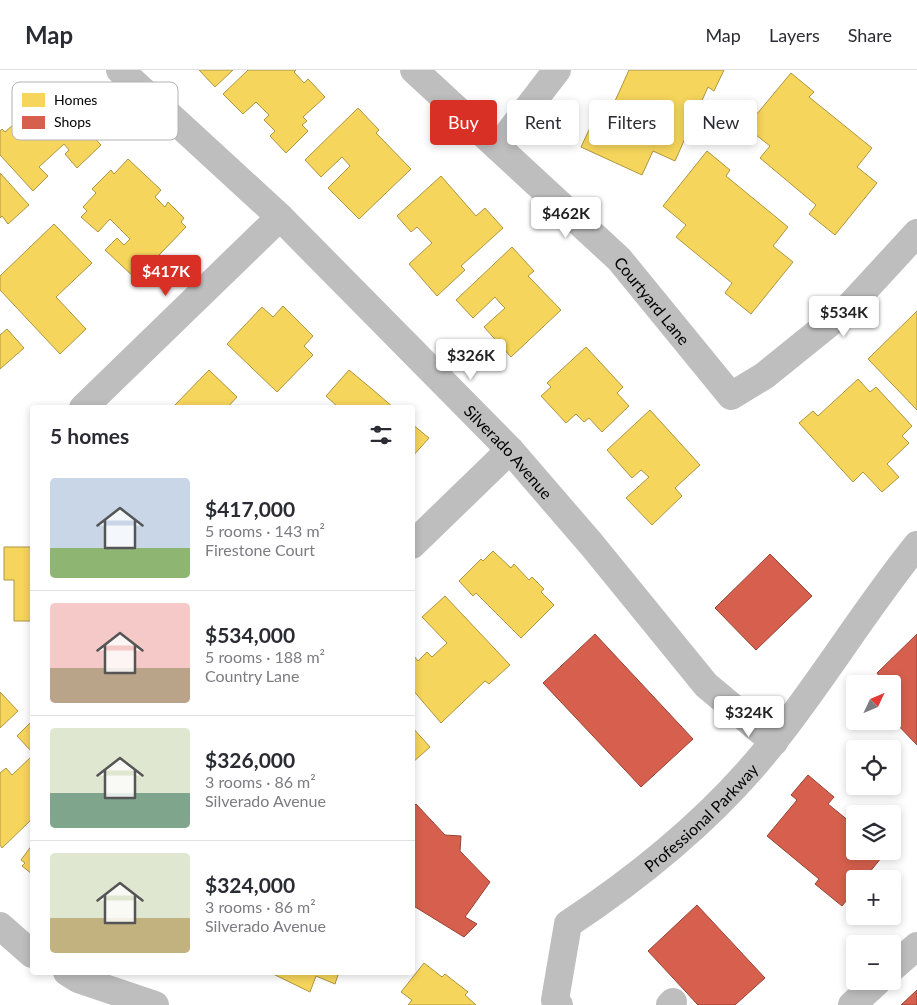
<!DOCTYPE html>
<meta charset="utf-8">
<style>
:root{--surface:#fff;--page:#f2f2f3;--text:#2b2b33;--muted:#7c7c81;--line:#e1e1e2;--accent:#d93025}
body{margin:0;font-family:Lato,sans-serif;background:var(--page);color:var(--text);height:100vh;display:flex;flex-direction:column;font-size:19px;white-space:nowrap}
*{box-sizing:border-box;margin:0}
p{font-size:16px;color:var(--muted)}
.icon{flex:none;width:28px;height:28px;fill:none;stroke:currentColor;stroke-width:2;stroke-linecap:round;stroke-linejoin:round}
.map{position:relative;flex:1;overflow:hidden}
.side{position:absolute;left:30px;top:335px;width:385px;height:570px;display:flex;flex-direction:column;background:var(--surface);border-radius:5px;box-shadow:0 2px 8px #0003}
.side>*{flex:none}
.guide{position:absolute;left:430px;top:30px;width:411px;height:45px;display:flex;gap:10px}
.needle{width:32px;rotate:46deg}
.buttons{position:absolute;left:846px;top:605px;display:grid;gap:10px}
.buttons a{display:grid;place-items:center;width:55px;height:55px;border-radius:5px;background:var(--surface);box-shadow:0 2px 8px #0003;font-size:25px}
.price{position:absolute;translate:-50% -42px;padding:0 11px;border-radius:5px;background:#fff;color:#222;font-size:16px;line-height:32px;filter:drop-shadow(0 1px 2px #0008)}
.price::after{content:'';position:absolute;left:50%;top:30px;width:15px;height:11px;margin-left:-8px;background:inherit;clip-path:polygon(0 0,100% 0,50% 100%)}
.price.active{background:var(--accent);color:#fff}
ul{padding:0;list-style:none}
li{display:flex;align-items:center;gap:15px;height:125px;padding:0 20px}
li+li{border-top:1px solid var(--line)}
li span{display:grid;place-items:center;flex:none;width:140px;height:100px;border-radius:5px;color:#555}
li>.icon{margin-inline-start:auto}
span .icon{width:60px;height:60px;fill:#fffc;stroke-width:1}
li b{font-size:21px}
h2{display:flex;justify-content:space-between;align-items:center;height:60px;padding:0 20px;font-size:21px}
.pill{padding:0 18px;border-radius:5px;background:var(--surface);box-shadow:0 2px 8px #0003;font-size:18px;line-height:45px}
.pill.active{background:var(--accent);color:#fff}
header{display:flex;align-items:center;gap:30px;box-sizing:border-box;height:70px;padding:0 25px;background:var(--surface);border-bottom:1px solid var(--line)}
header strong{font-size:24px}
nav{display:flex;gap:28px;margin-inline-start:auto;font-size:18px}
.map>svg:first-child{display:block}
.homes{fill:#f6d55c;stroke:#ac9540}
.shops{fill:#d6604d;stroke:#964336}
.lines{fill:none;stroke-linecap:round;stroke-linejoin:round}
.minor{stroke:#bebebe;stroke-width:28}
.labels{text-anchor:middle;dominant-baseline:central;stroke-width:5;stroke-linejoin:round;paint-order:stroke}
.street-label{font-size:16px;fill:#000;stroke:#fff}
.key{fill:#fff;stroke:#b2b2b2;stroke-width:1}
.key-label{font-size:14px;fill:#000}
</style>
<header>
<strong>Map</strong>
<nav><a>Map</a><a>Layers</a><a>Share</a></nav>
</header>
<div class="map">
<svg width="917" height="935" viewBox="0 0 917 935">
<rect width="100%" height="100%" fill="#fff"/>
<g class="homes">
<polygon points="199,0 233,0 215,17"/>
<polygon points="248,0 296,0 294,2 304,13 308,9 325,27 303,47 307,51 302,55 308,61 286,83 270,66 275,61 264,50 269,45 256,32 243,44 223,24"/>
<polygon points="629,0 724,0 714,21 708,17 675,91 653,81 642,105 581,77 595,47 606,51"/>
<polygon points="791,3 814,22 809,27 872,78 857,97 877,113 835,165 809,144 816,135 760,88 770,76 746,57"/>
<polygon points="53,23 101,75 77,98 65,84 69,80 64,74 39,97 48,106 33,121 0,85 0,61 2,59 5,62 22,47 29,54 38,45 34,41"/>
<polygon points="358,38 379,60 376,63 411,99 359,149 328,118 350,96 342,87 321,107 305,90"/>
<polygon points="707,81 730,100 726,106 788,157 773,176 793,192 751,244 725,223 732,213 676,167 686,155 663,136"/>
<polygon points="128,89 161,120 155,127 165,137 168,132 184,148 181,152 186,157 136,209 105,180 117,168 124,175 130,169 110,149 98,162 81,147 87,141 83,137 96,123 92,119 111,100 114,104"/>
<polygon points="0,103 29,135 8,154 2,146 0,148"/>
<polygon points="441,106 476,146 485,138 503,158 461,196 465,200 437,226 409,194 432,173 417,157 411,162 397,146"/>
<polygon points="54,154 92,193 56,227 86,259 60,284 0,220 0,206"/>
<polygon points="512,177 534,201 528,206 561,240 511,287 484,257 505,238 500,233 495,227 473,248 456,230"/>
<polygon points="283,236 313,266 304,276 313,285 277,322 227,274 262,237 273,247"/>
<polygon points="917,241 917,340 868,289"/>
<polygon points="7,259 24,278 0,299 0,265"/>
<polygon points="586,277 623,317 617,323 629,336 602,362 589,348 584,352 576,344 566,353 541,326 551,317 547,313"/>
<polygon points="209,300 237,327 227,338 172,338"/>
<polygon points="349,300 372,319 394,338 339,338 326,326"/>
<polygon points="858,309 870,322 876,317 912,356 902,366 909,373 887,394 899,407 882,422 863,402 853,412 799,353 813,341 818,346"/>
<polygon points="650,340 700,395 675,418 682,426 652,455 626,428 649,407 641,400 632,408 607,380"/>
<polygon points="412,354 429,368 412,387"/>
<polygon points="4,477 32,477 32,551 14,551 14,510 4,510"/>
<polygon points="493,481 511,498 514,494 529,510 532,507 544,519 541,522 554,535 521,568 476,523 473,526 459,511 481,489 483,491"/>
<polygon points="445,526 510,595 489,614 485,611 441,653 412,619 412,588 414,586 418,591 427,582 432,587 447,573 422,547"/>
<polygon points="0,622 18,641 0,658"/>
<polygon points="32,651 32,682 17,666"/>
<polygon points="412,657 430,677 412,693"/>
<polygon points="32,686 32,749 2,778 0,775 0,703 6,698 12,705"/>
<polygon points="32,775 32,804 22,796 25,793 21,790"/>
<polygon points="424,893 442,907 445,904 468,922 465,925 476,935 408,935 412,930 401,922"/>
<polygon points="269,902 339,902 335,914 316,906 310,922"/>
</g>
<g class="shops">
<polygon points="770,484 812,526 756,580 715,538"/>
<polygon points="595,564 693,669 641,717 543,613"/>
<polygon points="917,564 917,675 892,649 892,614 885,614 877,603"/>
<polygon points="808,705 834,727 828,734 855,756 855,781 886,782 864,809 855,809 855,820 842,836 815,814 819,809 767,766 797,730 791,725"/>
<polygon points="416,734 445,765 461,766 460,781 490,812 465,847 477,854 464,867 412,835 412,738"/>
<polygon points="697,835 765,908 735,935 698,935 648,881"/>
<polygon points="917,920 917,935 901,935"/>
</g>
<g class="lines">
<g class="minor">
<path id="s1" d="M120 0 280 147 510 380 592 475 706 615 774 672"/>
<path id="s2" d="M414 0 619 189 731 326 764 306 847 239 917 163"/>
<polyline points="498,77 557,0"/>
<polyline points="83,338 280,147"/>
<polyline points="412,475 510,380"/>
<polyline points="0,856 32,884"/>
<polyline points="892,898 917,876"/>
<polyline points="67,902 78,909 155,935"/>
<path id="s3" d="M559 935 555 930 568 854C645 803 717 744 774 671 824 608 866 538 917 475"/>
<polyline points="670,935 673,932"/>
<polyline points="852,935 878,911"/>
</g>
</g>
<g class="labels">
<g class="street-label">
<text stroke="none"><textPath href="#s2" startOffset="332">Courtyard Lane</textPath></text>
<text stroke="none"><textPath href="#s1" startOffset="545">Silverado Avenue</textPath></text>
<text stroke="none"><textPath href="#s3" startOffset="254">Professional Parkway</textPath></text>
</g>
</g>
<rect x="12" y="12" width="166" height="58" rx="8" class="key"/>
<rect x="22" y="23" width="23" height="14" fill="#f6d55c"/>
<rect x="22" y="46" width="23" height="13" fill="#d6604d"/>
<g class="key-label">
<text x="54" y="35">Homes</text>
<text x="54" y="57">Shops</text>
</g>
</svg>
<div class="buttons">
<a><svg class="needle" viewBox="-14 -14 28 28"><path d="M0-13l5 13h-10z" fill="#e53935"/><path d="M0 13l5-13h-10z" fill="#7c7c81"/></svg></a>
<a><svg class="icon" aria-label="locate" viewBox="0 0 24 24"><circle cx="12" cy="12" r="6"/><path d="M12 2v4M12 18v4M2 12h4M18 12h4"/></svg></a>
<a><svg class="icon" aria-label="layers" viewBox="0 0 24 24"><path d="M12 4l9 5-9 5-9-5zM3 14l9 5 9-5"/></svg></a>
<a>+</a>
<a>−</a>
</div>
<b class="price" style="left:566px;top:169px">$462K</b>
<b class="price active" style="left:166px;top:227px">$417K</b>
<b class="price" style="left:844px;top:268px">$534K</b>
<b class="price" style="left:471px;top:311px">$326K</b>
<b class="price" style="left:749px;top:668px">$324K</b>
<div class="guide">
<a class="pill active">Buy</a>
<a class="pill">Rent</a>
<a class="pill">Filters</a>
<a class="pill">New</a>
</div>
<section class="side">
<h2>5 homes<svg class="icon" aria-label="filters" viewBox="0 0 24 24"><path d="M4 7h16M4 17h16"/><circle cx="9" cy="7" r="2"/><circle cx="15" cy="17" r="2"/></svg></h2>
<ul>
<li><span style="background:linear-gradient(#c9d6e8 70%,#8fb573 0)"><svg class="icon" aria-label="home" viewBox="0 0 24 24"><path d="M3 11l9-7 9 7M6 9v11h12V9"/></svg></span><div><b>$417,000</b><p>5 rooms · 143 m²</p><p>Firestone Court</p></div></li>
<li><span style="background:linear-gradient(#f6c9c9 65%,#b9a48a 0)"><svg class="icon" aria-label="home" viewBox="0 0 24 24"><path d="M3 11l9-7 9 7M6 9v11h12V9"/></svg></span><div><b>$534,000</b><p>5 rooms · 188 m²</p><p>Country Lane</p></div></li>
<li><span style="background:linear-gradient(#dfe7d0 65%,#7fa58c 0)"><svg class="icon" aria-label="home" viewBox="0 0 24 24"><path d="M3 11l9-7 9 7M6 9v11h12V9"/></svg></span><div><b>$326,000</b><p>3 rooms · 86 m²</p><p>Silverado Avenue</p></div></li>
<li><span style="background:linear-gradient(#dfe7d0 65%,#c2b280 0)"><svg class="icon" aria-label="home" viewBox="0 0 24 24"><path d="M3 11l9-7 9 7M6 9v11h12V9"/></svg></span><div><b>$324,000</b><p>3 rooms · 86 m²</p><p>Silverado Avenue</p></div></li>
</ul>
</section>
</div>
